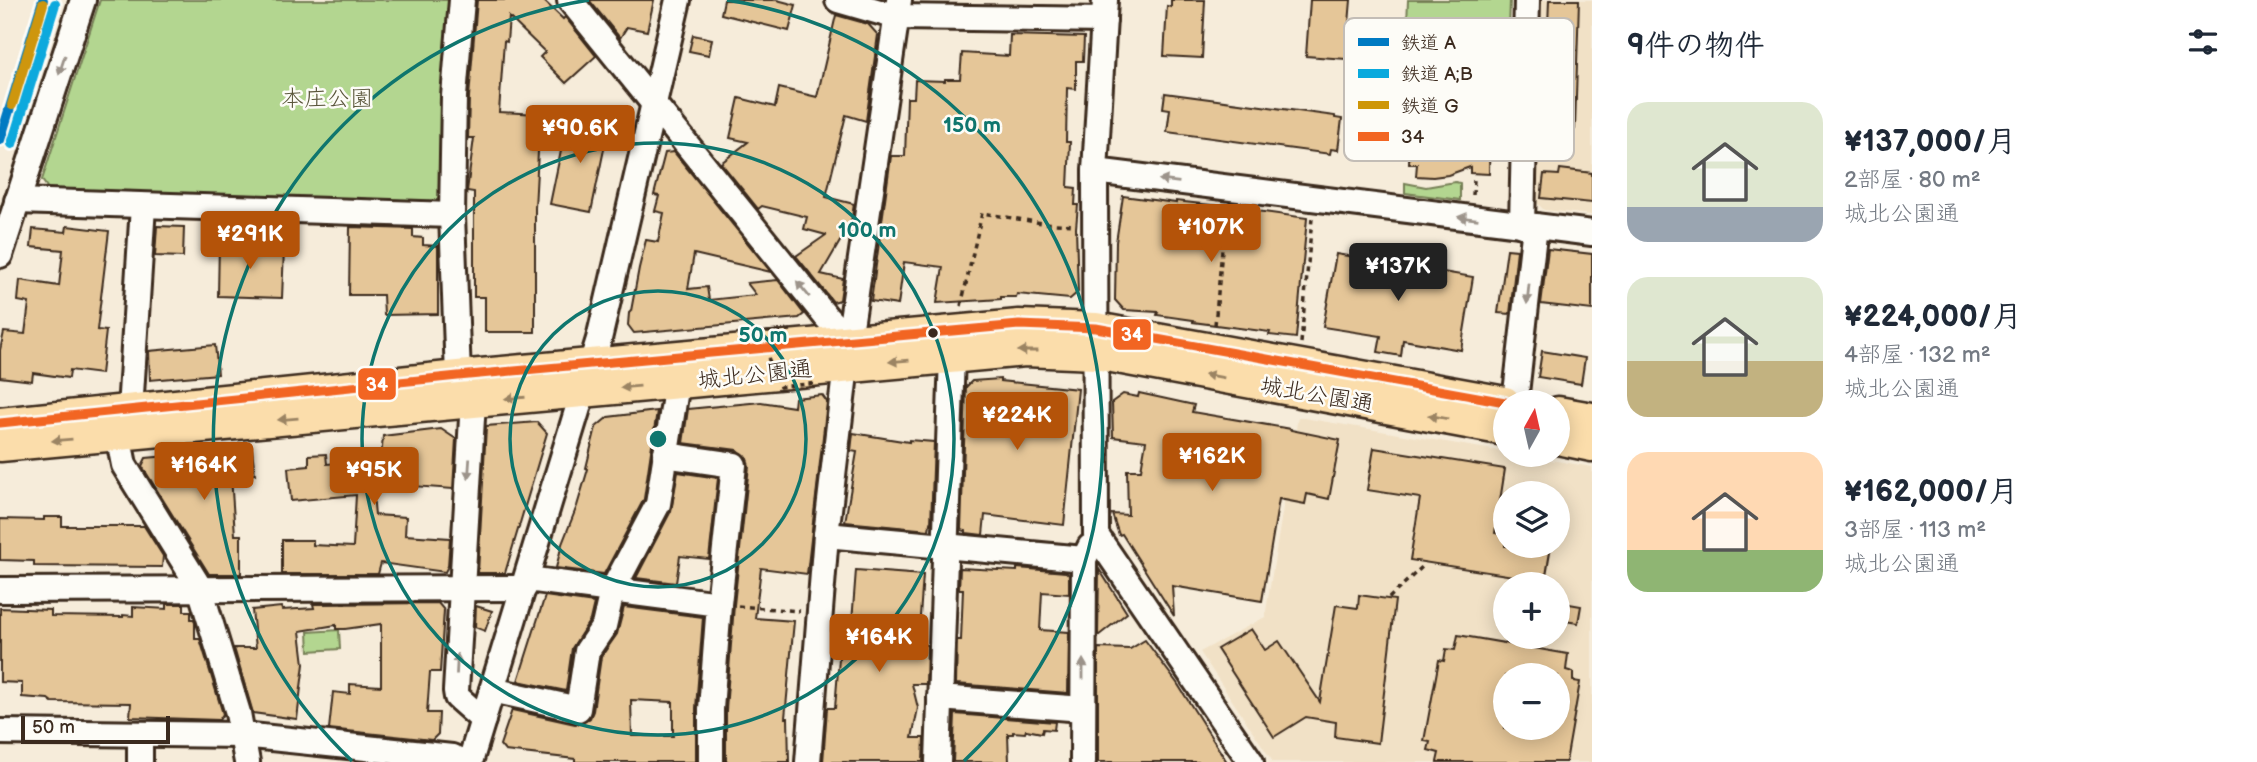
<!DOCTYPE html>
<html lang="ja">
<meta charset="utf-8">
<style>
:root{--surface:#fff;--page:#f2f2f3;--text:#1f2937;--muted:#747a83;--accent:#b45309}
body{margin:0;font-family:"Balsamiq Sans","Klee One",sans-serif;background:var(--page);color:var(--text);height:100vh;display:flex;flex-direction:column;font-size:26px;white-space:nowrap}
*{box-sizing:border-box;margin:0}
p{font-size:23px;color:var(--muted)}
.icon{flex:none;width:38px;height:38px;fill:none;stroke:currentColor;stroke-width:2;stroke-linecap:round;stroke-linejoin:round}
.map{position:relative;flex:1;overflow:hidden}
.details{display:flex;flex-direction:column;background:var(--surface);width:665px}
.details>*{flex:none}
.needle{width:46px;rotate:8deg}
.controls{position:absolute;left:1493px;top:390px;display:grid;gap:14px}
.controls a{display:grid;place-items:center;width:77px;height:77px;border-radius:50%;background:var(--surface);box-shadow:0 4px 18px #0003;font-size:35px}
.scale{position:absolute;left:21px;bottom:18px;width:149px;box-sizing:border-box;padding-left:7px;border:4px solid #3b2a1e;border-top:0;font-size:19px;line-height:24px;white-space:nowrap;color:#3b2a1e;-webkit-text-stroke:5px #fdfcf7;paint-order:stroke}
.price{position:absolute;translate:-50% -60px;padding:0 16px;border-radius:7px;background:var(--accent);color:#fff;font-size:23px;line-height:46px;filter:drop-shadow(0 2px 4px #0008)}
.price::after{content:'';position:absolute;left:50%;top:42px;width:21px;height:16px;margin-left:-10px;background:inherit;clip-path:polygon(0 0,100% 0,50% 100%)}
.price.current{background:#222;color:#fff}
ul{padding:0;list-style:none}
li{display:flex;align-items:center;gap:21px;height:175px;padding:0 35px}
li span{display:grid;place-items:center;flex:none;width:196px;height:140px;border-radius:21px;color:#555}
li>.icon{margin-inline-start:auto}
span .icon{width:84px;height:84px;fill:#fffc;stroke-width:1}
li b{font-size:30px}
h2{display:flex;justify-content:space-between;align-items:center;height:84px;padding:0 35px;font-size:30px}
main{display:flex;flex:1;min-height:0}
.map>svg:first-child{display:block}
.built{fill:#f1e1c6;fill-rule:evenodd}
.green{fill:#b3d690;stroke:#778057;stroke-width:2}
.building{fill:#e5c698;stroke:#3b2a1e;stroke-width:2;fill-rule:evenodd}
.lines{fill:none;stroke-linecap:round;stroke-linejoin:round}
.minor-casing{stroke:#3b2a1e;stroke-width:30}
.major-casing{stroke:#3b2a1e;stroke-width:35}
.path{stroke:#3b2a1e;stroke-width:3.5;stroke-dasharray:5 5;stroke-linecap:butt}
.minor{stroke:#fdfcf7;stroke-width:24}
.major{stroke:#fbddab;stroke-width:30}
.path-bridge{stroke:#3b2a1e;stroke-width:3.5;stroke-dasharray:5 5;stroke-linecap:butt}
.bus-1-casing{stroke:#fdfcf7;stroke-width:14}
.bus-1{stroke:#f26522;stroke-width:9}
.rail-1-casing{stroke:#fdfcf7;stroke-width:16}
.rail-2-casing{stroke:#fdfcf7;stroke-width:16}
.rail-3-casing{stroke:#fdfcf7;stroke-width:16}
.rail-1{stroke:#007ac2;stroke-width:10}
.rail-2{stroke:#09a9dd;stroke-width:10}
.rail-3{stroke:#ce9608;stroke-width:10}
.oneway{fill:#9c938a}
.oneway2{fill:#9b8464}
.ring{fill:none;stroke:#0f766e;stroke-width:3.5}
.bus-dot{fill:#3b2a1e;stroke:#fdfcf7;stroke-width:2.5}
.labels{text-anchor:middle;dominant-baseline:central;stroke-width:5;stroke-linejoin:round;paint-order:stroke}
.park-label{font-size:23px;fill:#59553a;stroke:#fdfcf7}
.street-label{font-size:23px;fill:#3b2a1e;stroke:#fdfcf7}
.key{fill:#fdfcf7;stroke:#c3bdb6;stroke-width:2}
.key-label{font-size:19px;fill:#3b2a1e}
.centre{fill:#0f766e;stroke:#fdfcf7;stroke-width:3.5}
.ring-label{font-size:21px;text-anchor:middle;font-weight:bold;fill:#0f766e;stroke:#fdfcf7;stroke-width:5;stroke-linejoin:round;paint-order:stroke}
.line-badge{stroke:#fdfcf7;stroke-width:2.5}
.badge-label{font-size:19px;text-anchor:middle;font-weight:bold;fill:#fff}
</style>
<main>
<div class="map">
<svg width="1592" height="762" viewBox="0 0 1592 762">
<rect width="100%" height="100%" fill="#f6ecda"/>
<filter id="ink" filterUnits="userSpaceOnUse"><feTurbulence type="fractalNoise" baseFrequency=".0143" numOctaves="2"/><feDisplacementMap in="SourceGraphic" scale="14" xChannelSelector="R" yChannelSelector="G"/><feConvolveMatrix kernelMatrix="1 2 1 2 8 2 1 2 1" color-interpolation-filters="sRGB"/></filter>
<g filter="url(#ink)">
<g class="built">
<polygon points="1540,0 1592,0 1592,215 1544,210 1536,202"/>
<path d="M1298 417 1505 452V455H1521L1592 467V762H1273L1200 652 1265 617ZM1505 494H1558V546H1505ZM1505 584H1558V637H1505ZM1505 676H1558V728H1505Z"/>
</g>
<g class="green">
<polygon points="100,0 450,0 443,193 435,201 49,190 42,180"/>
<polygon points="1408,0 1510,0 1509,29 1407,24"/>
<polygon points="1455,182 1460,183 1460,200 1405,193 1405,183 1426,187"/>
<polygon points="339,630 340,649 309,651 308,632"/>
</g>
<g class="building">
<polygon points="477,0 543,0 563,19 565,17 596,56 566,83 540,57 545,52 509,17 507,42 504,41 499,112 540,114 535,208 535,332 485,332 485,297 474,297 474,192 467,191 474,138 468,138 469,97"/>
<polygon points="589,0 654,0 647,31 627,27 620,38"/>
<polygon points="724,0 777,0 796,5 789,31 721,14"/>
<polygon points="1171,0 1205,0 1202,58 1164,56 1167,6 1171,7"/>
<polygon points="1310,0 1351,0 1346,59 1306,56"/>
<polygon points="1549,0 1579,0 1575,129 1544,129"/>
<polygon points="836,15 868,24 878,35 866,121 846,115 826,197 854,204 851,223 846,238 842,238 821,274 843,279 840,300 833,302 796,256 826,235 804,229 807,217 762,206 758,209 721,163 748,142 730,138 739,98 775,107 779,88 817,97"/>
<polygon points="693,35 712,39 709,55 689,51"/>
<polygon points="1010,35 1084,37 1083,61 1076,61 1076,89 1067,88 1066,142 1070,142 1068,187 1076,188 1075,205 1078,205 1076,228 1078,292 1070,299 1017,294 1016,297 1001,297 1001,299 937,303 943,267 904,262 898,305 871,301 891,156 905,156 907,98 914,98 915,80 945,81 945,79 960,79 962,53 1009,56"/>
<polygon points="1412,55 1495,56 1494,112 1490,112 1489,174 1470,173 1470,167 1448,175 1433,177 1416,176 1417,164 1409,164"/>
<polygon points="1165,93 1335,116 1335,118 1342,119 1338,150 1331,149 1330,154 1167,132 1170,109 1163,108"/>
<polygon points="568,117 609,125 591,212 550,204"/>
<polygon points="674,152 771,272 694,254 688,289 707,287 709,300 756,295 747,283 778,280 804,314 799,318 634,333 628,325 629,313 631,311 639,268 646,240 658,242 664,213 655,211 659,196 654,195 665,153"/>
<polygon points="1560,169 1592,173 1592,203 1541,198 1544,174 1559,175"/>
<polygon points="1123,196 1176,203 1176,201 1220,206 1307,218 1296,338 1269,335 1270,332 1193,322 1193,320 1157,315 1158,312 1124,310 1115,300 1116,242"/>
<polygon points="67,226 109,231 97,330 106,331 101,374 70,370 69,378 33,373 32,381 0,377 0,350 4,332 25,334 29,303 18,301 20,280 59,286 63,250 31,247 33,229 66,232"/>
<polygon points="157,226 184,227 183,257 155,256"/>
<polygon points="350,227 413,229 413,237 423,238 423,245 438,246 438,314 384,315 383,295 349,295"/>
<polygon points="219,243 259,244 259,248 284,249 282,298 218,296"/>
<polygon points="1507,249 1517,250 1510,314 1498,313"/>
<polygon points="1548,249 1592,254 1592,310 1541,304"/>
<polygon points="1336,254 1473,277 1461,350 1403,340 1401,356 1378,352 1381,336 1323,327"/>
<polygon points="215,345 218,374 150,380 149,351"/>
<polygon points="1542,351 1585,358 1581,384 1538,377"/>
<polygon points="1000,379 1000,381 1078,389 1064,525 985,515 983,535 966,533 966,531 961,530 966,387 972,381"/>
<polygon points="1139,393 1194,405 1192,412 1291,429 1291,430 1340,440 1329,499 1307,494 1305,504 1279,499 1262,601 1172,586 1174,616 1122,534 1119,535 1112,514 1128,515 1127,470 1141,470 1146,441 1113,437 1112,402 1123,394 1138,397"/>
<polygon points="822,395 827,402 807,574 761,568 755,618 794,621 785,718 788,718 789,762 726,762 726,710 734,605 749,466 747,459 737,450 683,443 688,409 761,402 794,407 795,398"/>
<polygon points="657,411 644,499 604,574 556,568 562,544 577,506 588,469 586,468 596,427 608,417"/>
<polygon points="537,422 547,433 505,573 478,573 486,426"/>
<polygon points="441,429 456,439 453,489 372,483 375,515 406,517 405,535 450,538 448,566 445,572 381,563 378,574 282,574 282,540 313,540 313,545 353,547 356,495 291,501 288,468 309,466 309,455 326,454 327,464 381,459 383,436"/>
<polygon points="853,433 909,442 909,440 934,442 931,524 930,523 929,530 845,522 857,452 851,451"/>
<polygon points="1374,448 1505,469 1495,533 1505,535 1505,546 1551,546 1545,581 1410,560 1420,498 1367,490"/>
<polygon points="234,450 252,450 255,474 231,476 235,535 241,535 241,574 209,574 142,466 146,458"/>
<polygon points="678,472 718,478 709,559 680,556 676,583 636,578 671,511"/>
<polygon points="44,517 62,517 62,526 144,526 163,556 162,567 34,566 34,561 0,560 0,519 44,520"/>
<polygon points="960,568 1017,571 1017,568 1066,572 1069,575 1069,594 1042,592 1040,630 1069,632 1068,693 956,684 957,640 961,640 963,589 959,589"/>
<polygon points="1099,569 1127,613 1098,636"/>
<polygon points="856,570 923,575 918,644 927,645 926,684 912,684 918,708 912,738 924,738 923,762 823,762 827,708 835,708 842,621 852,622"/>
<polygon points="1359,595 1395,600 1378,743 1335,737 1336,722 1306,717 1274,737 1217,649 1251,629 1265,650 1279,641 1320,702 1336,605 1358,608"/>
<polygon points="545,596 594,603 590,620 572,648 566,691 518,681"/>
<polygon points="1558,602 1581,606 1578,623 1558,620"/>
<polygon points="438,603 444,610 440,672 430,672 427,713 439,713 438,734 432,740 329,729 333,692 350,694 350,684 381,686 381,624 345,629 336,629 336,625 300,631 304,664 297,719 253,713 234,648 256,648 252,610 281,607 282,610 314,608 313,604 319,604"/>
<polygon points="167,604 184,604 184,611 191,611 191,619 194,619 195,623 195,639 200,639 223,714 219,720 130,717 131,703 52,702 48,699 22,697 22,683 0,682 0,608 51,610 51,616 123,617 123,615 133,616 133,607 167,609"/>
<polygon points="476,606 492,611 485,631 475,627"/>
<path d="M624 607 703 617 696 708V762H575V759L505 751 500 745 512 710 575 724 583 723 590 718 593 711 601 657 617 634ZM631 700 673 702V736H632Z"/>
<path d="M1458 635 1568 654 1566 670 1573 672V681L1580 682 1566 762H1437L1439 753 1428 750 1430 742 1424 741 1439 660 1444 661 1446 649 1455 650ZM1505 676H1558V728H1505Z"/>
<polygon points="1145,640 1177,683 1227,762 1098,762 1098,648 1130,649"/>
<polygon points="955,714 1055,722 1054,730 1043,729 1042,733 1026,730 1025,733 1013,732 1013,734 1008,734 1009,762 953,762"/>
</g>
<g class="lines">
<defs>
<g id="minor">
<polyline points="570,0 827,318 849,340"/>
<polyline points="838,0 897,17 1104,20"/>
<polyline points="1105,0 1095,171 1096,535 1251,762"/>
<polyline points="1095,171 1592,233"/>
<polyline points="17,201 452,215"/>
<polyline points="1522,225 1527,0"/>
<polyline points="0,255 83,0"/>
<polyline points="458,376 452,215 454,96 462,0"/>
<polyline points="473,401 456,691 457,697 483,720"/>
<polyline points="1515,402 1535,226"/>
<polyline points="130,410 143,206"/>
<polyline points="118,435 124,465 200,588 238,713 247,762"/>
<polyline points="665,455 734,465 719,604"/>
<polyline points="826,535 1084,559"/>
<polyline points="527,579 719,604 711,709 711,762"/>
<polyline points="0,590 524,588"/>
<polyline points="492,690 578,709 587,651 604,626 612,591 658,504 677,383"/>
<polyline points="940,698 1083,709"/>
<polyline points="0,732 243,735 452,757 464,762"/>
<polyline points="140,762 140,735"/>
<polyline points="470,762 599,339 678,0"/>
<polyline points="808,762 826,535 849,340 899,0"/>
<polyline points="938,762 952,356"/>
<polyline points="1083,762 1084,559 1090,547"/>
</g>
<g id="major">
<polyline points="1558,412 1592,418"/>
<polyline points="0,423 458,376 1019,325 1096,328 1505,402"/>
<polyline points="1558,439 1592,446"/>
<polyline points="0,446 1025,351 1096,354 1505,430"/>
</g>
</defs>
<use href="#minor" class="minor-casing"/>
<use href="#major" class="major-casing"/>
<g class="path">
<polyline points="1473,195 1474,180"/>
<polyline points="961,306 982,213 1042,223 1073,225"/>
<polyline points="1215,325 1226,207"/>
<polyline points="1301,343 1312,218"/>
<polyline points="1389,598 1422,567"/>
<polyline points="738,606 800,611"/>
</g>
<use href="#minor" class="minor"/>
<use href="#major" class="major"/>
<polyline class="path-bridge" points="791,330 758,333 780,387 817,383"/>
<defs>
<polyline id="bus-1" points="0,423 458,376 1019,325 1096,328 1505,402"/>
</defs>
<use href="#bus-1" class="bus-1-casing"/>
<use href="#bus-1" class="bus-1"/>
<defs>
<polyline id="rail-1" points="0,140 43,0"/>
<polyline id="rail-2" points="12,144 55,4"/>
<polyline id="rail-3" points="12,105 43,4"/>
</defs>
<use href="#rail-1" class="rail-1-casing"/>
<use href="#rail-2" class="rail-2-casing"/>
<use href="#rail-3" class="rail-3-casing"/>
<use href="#rail-1" class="rail-1"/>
<use href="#rail-2" class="rail-2"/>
<use href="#rail-3" class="rail-3"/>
</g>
<defs><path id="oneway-solid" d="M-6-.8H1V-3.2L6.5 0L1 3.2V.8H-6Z" transform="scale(1.75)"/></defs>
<g class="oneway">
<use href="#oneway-solid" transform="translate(62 65) rotate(108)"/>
<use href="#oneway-solid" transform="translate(1169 181) rotate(-173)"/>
<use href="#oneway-solid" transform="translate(1468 218) rotate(-173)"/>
<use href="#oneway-solid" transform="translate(803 289) rotate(-129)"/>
<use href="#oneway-solid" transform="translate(1528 294) rotate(96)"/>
<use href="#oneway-solid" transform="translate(469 469) rotate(94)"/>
<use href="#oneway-solid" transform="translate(457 664) rotate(-87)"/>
<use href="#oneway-solid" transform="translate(1083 669) rotate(-90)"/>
</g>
<g class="oneway2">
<use href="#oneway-solid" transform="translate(1028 351) rotate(180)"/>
<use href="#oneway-solid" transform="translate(899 361) rotate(175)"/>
<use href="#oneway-solid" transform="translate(1214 376) rotate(-170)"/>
<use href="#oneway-solid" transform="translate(630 387) rotate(175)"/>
<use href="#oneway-solid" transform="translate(515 398) rotate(176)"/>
<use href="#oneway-solid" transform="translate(1438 417) rotate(-170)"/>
<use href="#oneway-solid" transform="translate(288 419) rotate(175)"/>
<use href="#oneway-solid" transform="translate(62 440) rotate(175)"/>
</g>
</g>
<g class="ring">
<circle cx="658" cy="439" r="148"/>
<circle cx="658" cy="439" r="296"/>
<path d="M352 761A444 444 0 0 1 589 0M727 0A444 444 0 0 1 964 761"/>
</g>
<circle class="bus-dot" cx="933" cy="333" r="6"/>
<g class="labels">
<g class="park-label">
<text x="327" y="99">本庄公園</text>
</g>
<g class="street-label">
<text transform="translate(755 375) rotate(-6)">城北公園通</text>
<text transform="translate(1317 395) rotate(10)">城北公園通</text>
</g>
</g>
<rect x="1344" y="18" width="230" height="143" rx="10" class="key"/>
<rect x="1358" y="38" width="31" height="8" fill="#007ac2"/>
<rect x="1358" y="69" width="31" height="9" fill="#09a9dd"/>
<rect x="1358" y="101" width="31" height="8" fill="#ce9608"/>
<rect x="1358" y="132" width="31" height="9" fill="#f26522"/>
<g class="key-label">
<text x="1401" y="49">鉄道 A</text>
<text x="1401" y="80">鉄道 A;B</text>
<text x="1401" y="112">鉄道 G</text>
<text x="1401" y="143">34</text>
</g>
<circle cx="658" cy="439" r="10" class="centre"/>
<g class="ring-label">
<text x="972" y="132">150 m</text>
<text x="867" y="237">100 m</text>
<text x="763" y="342">50 m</text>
</g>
<g class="line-badge">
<rect x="1112" y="318" width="40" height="33" rx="7" fill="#f26522"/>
<rect x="357" y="367" width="40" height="34" rx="7" fill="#f26522"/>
</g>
<g class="badge-label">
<text x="1132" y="341">34</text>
<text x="377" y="391">34</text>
</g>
</svg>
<div class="controls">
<a><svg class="needle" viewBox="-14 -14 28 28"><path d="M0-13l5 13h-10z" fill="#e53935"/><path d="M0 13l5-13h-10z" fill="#747a83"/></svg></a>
<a><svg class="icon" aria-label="layers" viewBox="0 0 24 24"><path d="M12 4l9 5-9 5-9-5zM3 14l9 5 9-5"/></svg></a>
<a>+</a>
<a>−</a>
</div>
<div class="scale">50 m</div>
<b class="price" style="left:580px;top:165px">¥90.6K</b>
<b class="price" style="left:1211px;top:264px">¥107K</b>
<b class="price" style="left:250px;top:271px">¥291K</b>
<b class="price current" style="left:1398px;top:303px">¥137K</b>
<b class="price" style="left:1017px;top:452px">¥224K</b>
<b class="price" style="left:1212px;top:493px">¥162K</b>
<b class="price" style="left:204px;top:502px">¥164K</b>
<b class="price" style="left:374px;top:507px">¥95K</b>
<b class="price" style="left:879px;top:674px">¥164K</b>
</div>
<section class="details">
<h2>9件の物件<svg class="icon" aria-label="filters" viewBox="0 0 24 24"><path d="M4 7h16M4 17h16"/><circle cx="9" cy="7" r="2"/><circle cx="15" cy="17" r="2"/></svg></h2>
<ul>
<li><span style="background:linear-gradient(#dfe7d0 75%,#9aa5b1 0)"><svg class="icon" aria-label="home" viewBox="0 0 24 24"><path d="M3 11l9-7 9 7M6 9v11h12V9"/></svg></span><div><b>¥137,000/月</b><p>2部屋 · 80 m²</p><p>城北公園通</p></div></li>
<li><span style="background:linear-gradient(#dfe7d0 60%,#c2b280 0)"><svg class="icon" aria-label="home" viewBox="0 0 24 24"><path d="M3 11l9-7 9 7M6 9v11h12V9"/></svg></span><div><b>¥224,000/月</b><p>4部屋 · 132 m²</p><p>城北公園通</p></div></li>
<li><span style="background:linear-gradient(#ffd9b3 70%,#8fb573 0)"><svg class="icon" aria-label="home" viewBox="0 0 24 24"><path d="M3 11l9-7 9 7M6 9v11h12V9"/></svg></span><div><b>¥162,000/月</b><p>3部屋 · 113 m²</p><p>城北公園通</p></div></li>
</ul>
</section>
</main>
